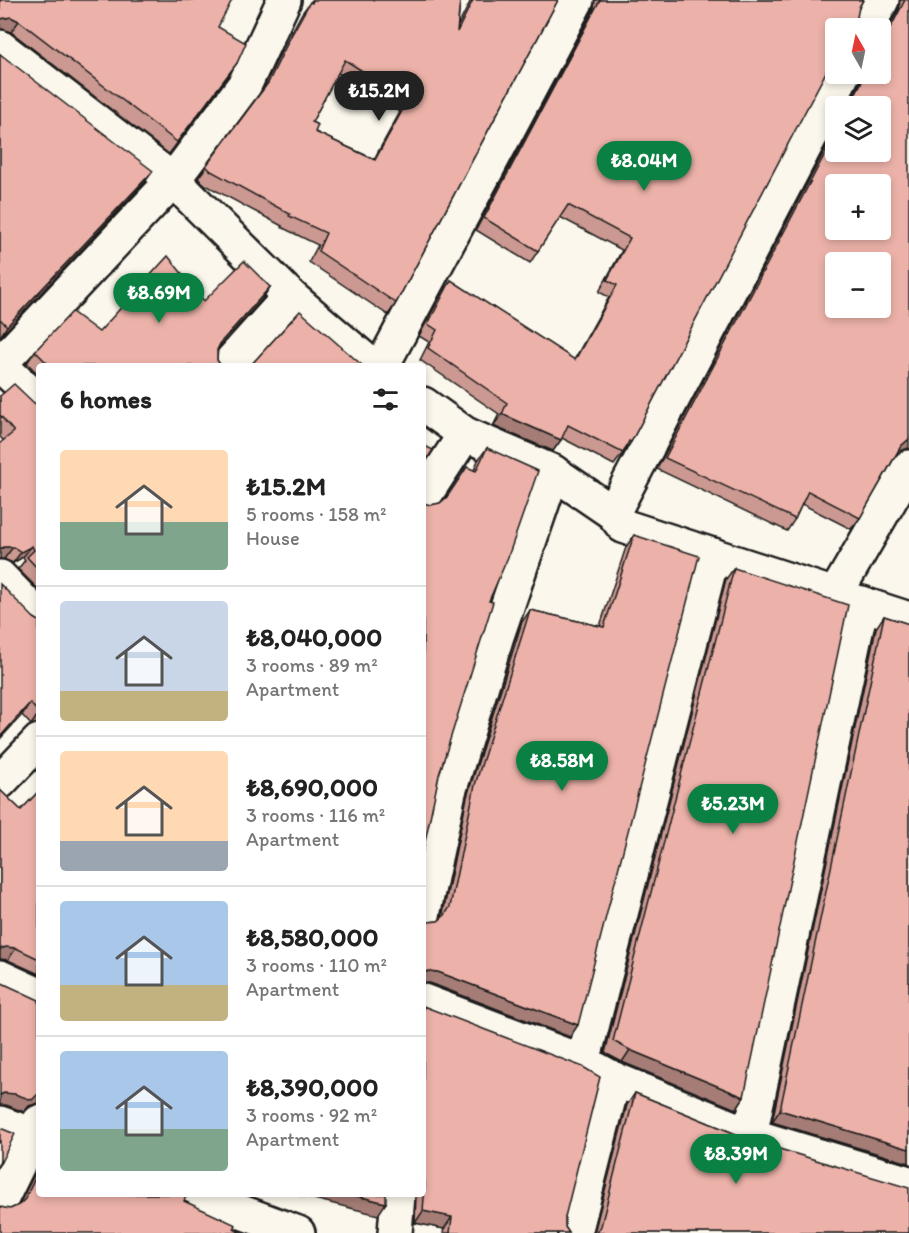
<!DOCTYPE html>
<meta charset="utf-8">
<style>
:root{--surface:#fff;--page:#f6f6f6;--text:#222;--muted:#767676;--line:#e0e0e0;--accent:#0b8043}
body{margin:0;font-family:Itim,sans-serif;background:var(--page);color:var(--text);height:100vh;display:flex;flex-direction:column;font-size:22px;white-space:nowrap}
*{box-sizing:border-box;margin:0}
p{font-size:20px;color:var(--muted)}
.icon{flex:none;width:33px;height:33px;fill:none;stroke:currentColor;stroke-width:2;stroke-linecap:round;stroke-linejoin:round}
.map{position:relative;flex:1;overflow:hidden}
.panel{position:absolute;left:36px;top:363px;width:390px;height:834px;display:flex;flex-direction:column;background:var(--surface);border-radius:6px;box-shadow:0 3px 9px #0003}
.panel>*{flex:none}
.needle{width:39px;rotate:351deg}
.controls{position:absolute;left:825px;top:18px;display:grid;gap:12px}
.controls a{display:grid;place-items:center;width:66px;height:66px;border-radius:6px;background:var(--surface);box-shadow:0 3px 9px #0003;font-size:30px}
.price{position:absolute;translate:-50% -51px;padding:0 14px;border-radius:21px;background:var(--accent);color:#fff;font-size:20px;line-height:39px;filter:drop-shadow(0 2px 3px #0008)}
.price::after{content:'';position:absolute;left:50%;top:36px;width:18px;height:14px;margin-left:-9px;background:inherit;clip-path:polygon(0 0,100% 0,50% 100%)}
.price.current{background:#222;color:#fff}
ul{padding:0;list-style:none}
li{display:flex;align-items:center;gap:18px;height:150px;padding:0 24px}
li+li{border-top:2px solid var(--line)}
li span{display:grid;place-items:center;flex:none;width:168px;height:120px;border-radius:6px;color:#555}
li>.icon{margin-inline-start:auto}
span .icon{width:72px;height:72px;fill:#fffc;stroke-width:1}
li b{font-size:26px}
h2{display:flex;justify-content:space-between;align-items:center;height:72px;padding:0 24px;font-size:26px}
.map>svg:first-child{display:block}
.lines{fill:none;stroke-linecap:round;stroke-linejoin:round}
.street-casing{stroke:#1c1c1c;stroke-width:38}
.secondary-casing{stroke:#1c1c1c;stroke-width:38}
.street{stroke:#fbf7ec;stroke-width:33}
.secondary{stroke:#fbf7ec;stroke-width:33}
.wall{fill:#cb9991;stroke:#1c1c1c;stroke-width:1.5;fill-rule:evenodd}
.shaded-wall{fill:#a57d76;stroke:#1c1c1c;stroke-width:1.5}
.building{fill:#ecb2a9;stroke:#1c1c1c;stroke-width:1.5;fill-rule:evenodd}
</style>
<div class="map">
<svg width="909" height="1233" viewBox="0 0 909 1233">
<rect width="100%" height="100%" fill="#fbf7ec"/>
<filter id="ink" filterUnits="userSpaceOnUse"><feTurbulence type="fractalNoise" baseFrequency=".0167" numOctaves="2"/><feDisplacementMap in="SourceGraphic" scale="12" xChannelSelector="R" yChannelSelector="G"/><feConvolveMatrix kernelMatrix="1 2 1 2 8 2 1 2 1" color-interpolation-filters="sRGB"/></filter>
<g filter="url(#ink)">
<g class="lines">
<defs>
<g id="street">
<polyline points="867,28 882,0"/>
<polyline points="0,364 173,180 245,84 284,0"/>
<polyline points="0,365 39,401"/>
<polyline points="227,366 290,296"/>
<polyline points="382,366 577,0"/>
<polyline points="423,498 465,434"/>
<polyline points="613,513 843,74"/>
<polyline points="0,577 39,617"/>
<polyline points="835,595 909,467"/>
<polyline points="0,782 39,741"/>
<polyline points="423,915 449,792 497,636 553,472"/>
<polyline points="0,977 39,995"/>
<polyline points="423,1001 583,1062 614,1079 750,1135 909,1183"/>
<polyline points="583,1062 713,555"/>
<polyline points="0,1123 39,1137"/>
<polyline points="750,1135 862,603"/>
<polyline points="193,1194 298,1233"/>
<polyline points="0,1202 39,1122"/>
<polyline points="395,1233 398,1194"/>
<polyline points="575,1233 614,1079"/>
</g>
<g id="secondary">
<polyline points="0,47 173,180 290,296 372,366"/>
<polyline points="423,404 465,434 553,472 613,513 623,526 909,619"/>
</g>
</defs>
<use href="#street" class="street-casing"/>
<use href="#secondary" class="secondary-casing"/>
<use href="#street" class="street"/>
<use href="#secondary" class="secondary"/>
</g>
<g class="wall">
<polygon points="0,0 218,27 237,63 169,154 11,32 3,29"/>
<path d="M312 0H460L458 26 471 0H558L396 303 388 315 309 262 318 245 281 227 282 226 202 183 198 178 261 93 283 48 302 13ZM338 73 400 112 374 159 315 132 312 122Z"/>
<polygon points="595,0 863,0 834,58 831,61 631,442 614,465 562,438 553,451 493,426 499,414 420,360 429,342 419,336 443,292 451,280 574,360 609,297 599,292 622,250 560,217 530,263 476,230 594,9"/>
<polygon points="900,0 909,0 900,451 896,455 860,518 851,529 802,504 795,519 787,531 657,469 836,129 836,152 880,106 847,106 860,83 862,74 880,74 886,32 899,9"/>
<polygon points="0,54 145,182 0,337"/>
<polygon points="270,287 262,299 218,348 217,360 221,366 39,366 39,375 27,363 35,351 204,301"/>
<polygon points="0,396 34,403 39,406 39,590 18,569 25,560 23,557 13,563 4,559 3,440 0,437"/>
<polygon points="487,448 489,601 439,775 431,505 440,503 474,470 478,460"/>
<polygon points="634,535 570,1037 430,983 423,983 423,919 428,922 438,921 442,918 467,797 522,622 530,610 600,626 626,547"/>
<polygon points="734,568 744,1097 736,1109 622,1062 605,1053 726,579"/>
<polygon points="884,616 909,624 909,1163 772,1122 876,628"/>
<polygon points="34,618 39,621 39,723 31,725 22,715"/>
<polygon points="0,790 21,810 39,791 39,974 8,960 0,959"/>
<polygon points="423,1006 565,1217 565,1227 569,1233 443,1233 444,1229 415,1223 416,1194 423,1194"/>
<polygon points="635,1093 753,1141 909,1233 594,1233 627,1105"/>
<polygon points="39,1165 39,1194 184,1201 234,1229 10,1209 19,1205"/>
</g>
<g class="shaded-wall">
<polygon points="11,17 19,21 11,32 3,29 0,29 0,19"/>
<polygon points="153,171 145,182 0,337 7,326"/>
<polygon points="270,287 262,299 213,354 221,342"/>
<polygon points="502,414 561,440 553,451 493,426"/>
<polygon points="909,439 909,448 900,451 893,458 901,446"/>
<polygon points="32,546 23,557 13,563 21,552"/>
<polygon points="4,547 13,547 4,559 0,559 0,549"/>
<polygon points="30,703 22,715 0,739 0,737"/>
<polygon points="39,713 39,723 31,725"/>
<polygon points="6,947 16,948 8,960 0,959 0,949"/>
<polygon points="429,971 438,972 578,1025 570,1037 430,983 423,983 423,973"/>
<polygon points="630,1050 744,1097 736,1109 622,1062"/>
<polygon points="4,1093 39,1094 39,1103 29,1106 24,1112 6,1105 0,1105 0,1095"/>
<polygon points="780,1110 909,1149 909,1163 772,1122"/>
<polygon points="294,1194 349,1194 386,1203 378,1215"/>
<polygon points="423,1211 452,1217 444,1229 415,1223"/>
</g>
<g class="building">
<polygon points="0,0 232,0 218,27 246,43 237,63 177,142 19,21 11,17 0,19"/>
<path d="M313 0H460L457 32 473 0H558L396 303 318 251 326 233 289 216 290 214 211 171 206 166 268 83 291 36 310 2 312 3ZM345 60 408 100 375 160 315 132 318 125 312 122Z"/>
<polygon points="600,0 863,0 859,7 857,17 859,26 862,28 836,28 836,53 631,442 629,441 623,453 568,425 561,440 502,414 507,403 428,348 437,330 428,324 451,280 575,360 617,285 607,280 630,238 568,205 538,251 484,218"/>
<path d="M905 0H909V439L901 446 860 518 808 491 795 519 665 458 836 133V152H880V106H849L866 74H880V34L886 32 892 25ZM836 184H880V230H836ZM836 262H880V308H836Z"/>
<polygon points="0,54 153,171 7,326 0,319"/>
<polygon points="168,256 204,301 244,261 270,287 221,342 217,350 217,360 221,366 50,366 35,351 72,312 99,332"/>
<polygon points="300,311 363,366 250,366"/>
<polygon points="14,384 34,403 39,406 39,570 27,557 34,550 32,546 21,552 13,547 4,547 0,549 0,443 14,432 0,415 0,396"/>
<polygon points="423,445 433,450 423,465"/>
<polygon points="487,448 538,471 508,557 489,601 493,602 439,775 423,851 423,503 431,505 440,503 447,497 467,467 476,471"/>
<polygon points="634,535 699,556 578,1025 438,972 429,971 423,973 423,919 428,922 438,921 445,915 450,907 475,785 530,610 604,627"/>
<polygon points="734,568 848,605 744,1097 630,1050 613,1041"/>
<polygon points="0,584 34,618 39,621 39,713 30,703 0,737"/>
<polygon points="884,616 909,624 909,1149 780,1110"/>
<polygon points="0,790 21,810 39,791 39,959 16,948 6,947 0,949"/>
<polygon points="0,982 39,1000 39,1094 37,1095 32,1100 15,1094 4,1093 0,1095"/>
<polygon points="423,1006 583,1067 600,1077 565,1217 565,1227 569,1233 450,1233 452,1217 423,1211 425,1184 423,1174"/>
<polygon points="635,1093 753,1141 909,1188 909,1233 597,1233 601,1226"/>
<polygon points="0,1128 15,1134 0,1164"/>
<polygon points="39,1170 39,1194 187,1194 184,1201 236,1225 234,1229 241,1233 0,1233 0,1207 10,1209 19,1205 25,1199"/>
<polygon points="349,1194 386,1194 386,1203"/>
</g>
</g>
</svg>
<div class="controls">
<a><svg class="needle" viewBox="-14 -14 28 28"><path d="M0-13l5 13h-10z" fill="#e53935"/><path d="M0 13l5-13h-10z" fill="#767676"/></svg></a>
<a><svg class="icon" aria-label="layers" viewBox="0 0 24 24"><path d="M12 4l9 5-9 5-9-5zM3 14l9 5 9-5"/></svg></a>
<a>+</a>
<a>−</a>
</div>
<b class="price current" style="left:379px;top:122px">₺15.2M</b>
<b class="price" style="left:644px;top:192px">₺8.04M</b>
<b class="price" style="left:159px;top:324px">₺8.69M</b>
<b class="price" style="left:562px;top:792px">₺8.58M</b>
<b class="price" style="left:733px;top:835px">₺5.23M</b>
<b class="price" style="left:736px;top:1185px">₺8.39M</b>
<section class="panel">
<h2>6 homes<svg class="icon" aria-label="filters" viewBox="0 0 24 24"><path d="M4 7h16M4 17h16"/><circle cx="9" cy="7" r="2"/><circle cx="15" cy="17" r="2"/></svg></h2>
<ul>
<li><span style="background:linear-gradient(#ffd9b3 60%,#7fa58c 0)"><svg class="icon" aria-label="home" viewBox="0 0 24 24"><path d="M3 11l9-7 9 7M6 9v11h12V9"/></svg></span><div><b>₺15.2M</b><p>5 rooms · 158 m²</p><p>House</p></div></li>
<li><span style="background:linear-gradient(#c9d6e8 75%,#c2b280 0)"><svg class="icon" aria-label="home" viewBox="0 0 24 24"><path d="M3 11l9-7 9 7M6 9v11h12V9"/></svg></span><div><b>₺8,040,000</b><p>3 rooms · 89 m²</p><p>Apartment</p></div></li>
<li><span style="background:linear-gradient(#ffd9b3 75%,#9aa5b1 0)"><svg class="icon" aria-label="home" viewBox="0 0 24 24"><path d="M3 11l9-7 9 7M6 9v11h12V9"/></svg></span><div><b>₺8,690,000</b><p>3 rooms · 116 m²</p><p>Apartment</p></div></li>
<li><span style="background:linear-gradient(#a9c7e8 70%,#c2b280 0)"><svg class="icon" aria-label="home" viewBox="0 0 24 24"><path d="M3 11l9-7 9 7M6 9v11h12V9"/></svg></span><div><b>₺8,580,000</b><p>3 rooms · 110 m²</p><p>Apartment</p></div></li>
<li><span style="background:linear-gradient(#a9c7e8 65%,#7fa58c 0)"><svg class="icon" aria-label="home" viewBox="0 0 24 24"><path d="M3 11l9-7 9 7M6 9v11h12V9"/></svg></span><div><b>₺8,390,000</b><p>3 rooms · 92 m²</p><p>Apartment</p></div></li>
</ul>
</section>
</div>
